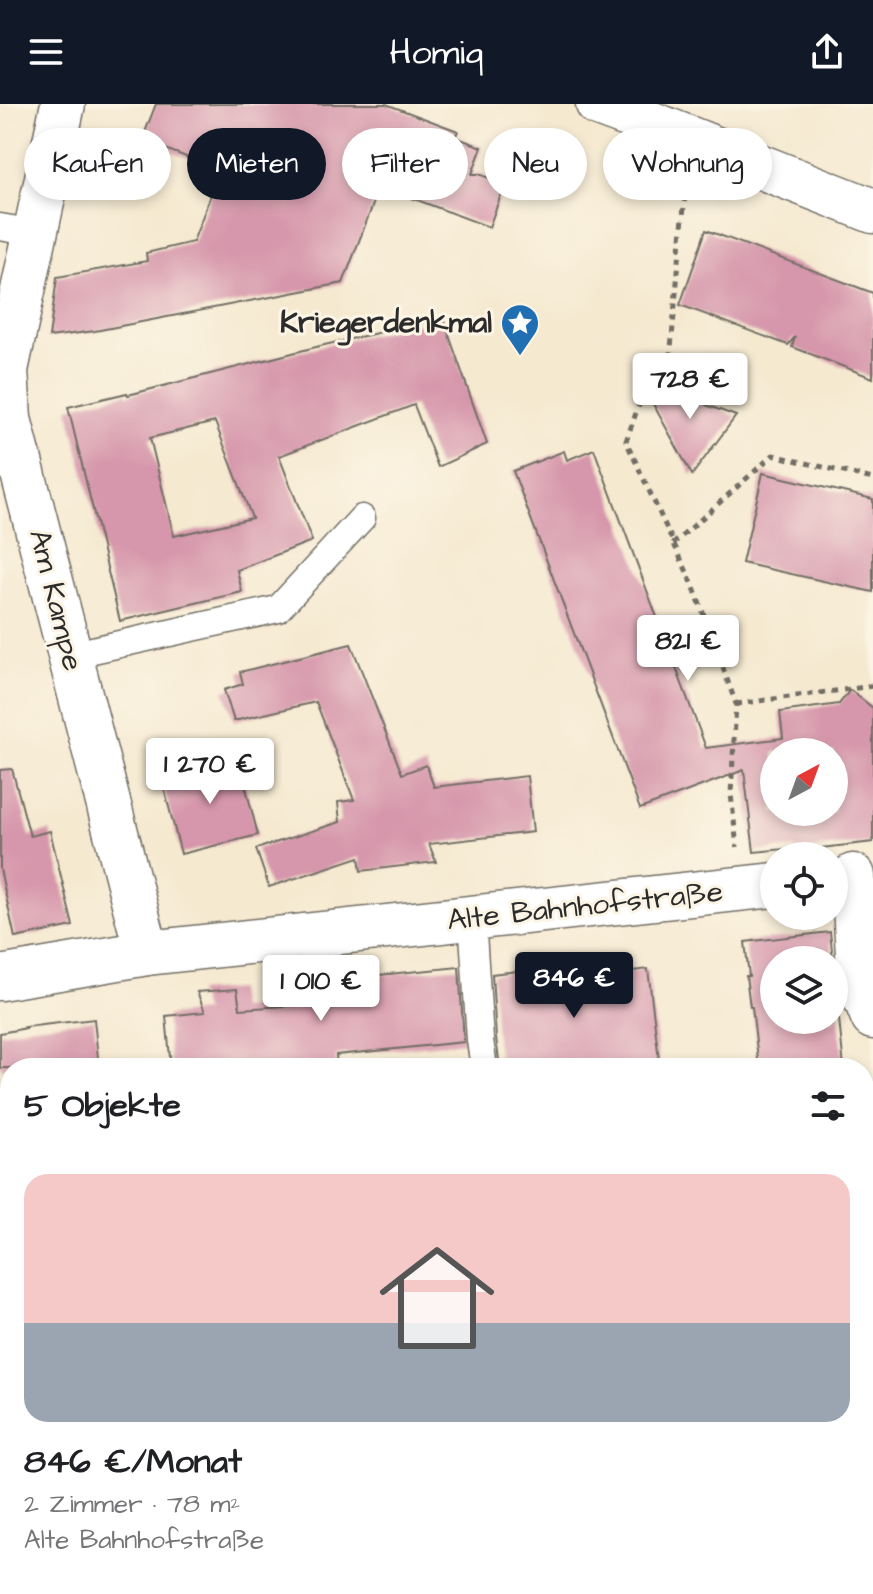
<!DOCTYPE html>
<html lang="de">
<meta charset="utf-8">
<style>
:root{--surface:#fff;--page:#f2f2f2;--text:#202124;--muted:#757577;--accent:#111827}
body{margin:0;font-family:"Architects Daughter",sans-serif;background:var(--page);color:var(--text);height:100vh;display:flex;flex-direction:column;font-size:30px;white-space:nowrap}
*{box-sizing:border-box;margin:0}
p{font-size:26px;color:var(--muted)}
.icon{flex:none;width:44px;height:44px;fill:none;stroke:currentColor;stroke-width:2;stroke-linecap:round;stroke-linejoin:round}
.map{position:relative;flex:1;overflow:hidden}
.panel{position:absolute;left:0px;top:954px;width:874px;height:536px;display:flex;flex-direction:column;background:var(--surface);border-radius:32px 32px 0 0;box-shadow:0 4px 12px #0003}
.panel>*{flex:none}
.hud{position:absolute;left:24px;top:24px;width:826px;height:72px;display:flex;gap:16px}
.needle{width:52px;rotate:41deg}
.buttons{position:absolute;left:760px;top:634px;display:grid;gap:16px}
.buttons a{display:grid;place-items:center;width:88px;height:88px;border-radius:50%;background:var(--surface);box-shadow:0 4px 12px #0003;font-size:40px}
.price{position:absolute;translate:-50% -68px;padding:0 18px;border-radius:8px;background:#fff;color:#222;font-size:26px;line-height:52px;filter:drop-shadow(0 2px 4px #0008)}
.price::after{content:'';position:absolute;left:50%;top:48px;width:24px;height:18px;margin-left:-12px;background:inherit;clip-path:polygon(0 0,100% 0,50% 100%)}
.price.active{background:var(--accent);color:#fff}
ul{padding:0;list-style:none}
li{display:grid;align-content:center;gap:16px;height:424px;padding:0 24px}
li span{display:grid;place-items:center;height:248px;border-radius:24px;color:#555}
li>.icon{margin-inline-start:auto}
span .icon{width:144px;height:144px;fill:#fffc;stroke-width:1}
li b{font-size:34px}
h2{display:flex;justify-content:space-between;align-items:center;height:96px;padding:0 24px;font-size:34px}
.chip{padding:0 28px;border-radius:36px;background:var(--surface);box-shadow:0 4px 12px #0003;font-size:28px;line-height:72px}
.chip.active{background:var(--accent);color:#fff}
header{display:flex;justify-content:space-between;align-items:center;height:104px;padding:0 24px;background:var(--accent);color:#fff;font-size:36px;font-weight:600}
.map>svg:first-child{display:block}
.building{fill:#d696ab;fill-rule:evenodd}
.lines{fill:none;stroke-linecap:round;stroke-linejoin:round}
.service-casing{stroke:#726e65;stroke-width:29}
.minor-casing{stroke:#726e65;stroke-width:47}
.secondary-casing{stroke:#726e65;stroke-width:47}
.primary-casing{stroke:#726e65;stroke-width:47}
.path{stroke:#726e65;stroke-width:5;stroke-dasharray:6 6;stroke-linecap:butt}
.service{stroke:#fff;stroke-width:26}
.minor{stroke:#fff;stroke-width:44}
.secondary{stroke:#fff;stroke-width:44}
.primary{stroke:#fff;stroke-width:44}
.labels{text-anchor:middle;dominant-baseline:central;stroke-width:6;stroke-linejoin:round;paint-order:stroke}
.poi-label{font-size:30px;font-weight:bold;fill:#2b2b2b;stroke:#fcf5e5;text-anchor:end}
.street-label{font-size:30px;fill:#2b2b2b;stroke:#fcf5e5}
</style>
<header><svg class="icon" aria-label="menu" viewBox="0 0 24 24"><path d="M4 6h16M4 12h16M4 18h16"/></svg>Homiq<svg class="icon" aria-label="share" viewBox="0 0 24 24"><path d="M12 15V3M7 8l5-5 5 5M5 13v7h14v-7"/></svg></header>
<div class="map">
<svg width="873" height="1490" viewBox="0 0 873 1490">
<rect width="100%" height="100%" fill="#fcf5e5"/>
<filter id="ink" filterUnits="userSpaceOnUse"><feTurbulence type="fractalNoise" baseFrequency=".0125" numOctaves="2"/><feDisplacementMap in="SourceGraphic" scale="16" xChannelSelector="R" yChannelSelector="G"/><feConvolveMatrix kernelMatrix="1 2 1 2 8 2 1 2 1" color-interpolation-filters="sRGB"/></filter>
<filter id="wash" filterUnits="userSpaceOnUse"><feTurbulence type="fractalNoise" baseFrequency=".006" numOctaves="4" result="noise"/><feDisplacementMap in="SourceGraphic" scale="32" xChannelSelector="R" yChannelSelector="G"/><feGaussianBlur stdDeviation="1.8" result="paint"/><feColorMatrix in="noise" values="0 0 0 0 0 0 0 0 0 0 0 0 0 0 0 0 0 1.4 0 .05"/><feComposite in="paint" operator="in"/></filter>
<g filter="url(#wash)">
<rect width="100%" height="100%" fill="#f5e9d0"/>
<g id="blocks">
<g class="building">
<polygon points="156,0 386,0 458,27 455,33 482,43 472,70 479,70 505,80 489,123 380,82 343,179 95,227 49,233 57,173 147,157 146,149 193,138 220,66 142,36"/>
<polygon points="706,126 873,189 873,274 792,243 795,233 788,241 680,201"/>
<path d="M443 214 487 340 438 363 414 301 279 352 312 437 237 466 242 488 120 517 68 303 127 289 128 291 320 242ZM215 318 252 414 174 432 150 334Z"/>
<polygon points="678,277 711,289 706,301 736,312 692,371 641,278 673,290"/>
<path d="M594 345 706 644 783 634 780 608 839 600 850 586 873 604V738L795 747V744L754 748 744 666 640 705 513 367 564 347 567 356ZM774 648H834V708H774Z"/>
<polygon points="763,369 873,395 873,488 742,459"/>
<polygon points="351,540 402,670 426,661 434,683 527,672 533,728 429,740 436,758 361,767 359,753 269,783 256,745 340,718 338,698 354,696 316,598 234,617 224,586 243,580 240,568"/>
<polygon points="238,653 258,731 181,750 161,672"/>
<polygon points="12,665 30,732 50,727 73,822 15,834 0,765 0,666"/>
<polygon points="830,828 833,856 774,856 774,916 834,916 834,866 844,964 759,964 752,903 750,903 746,872 749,872 745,838"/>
<polygon points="568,861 570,875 648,865 660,964 500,964 496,934 492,870"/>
<polygon points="459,863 464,938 336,951 337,964 171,964 166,912 205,908 197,888 237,885 240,905 310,900 308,878"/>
<polygon points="94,915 99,964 0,964 0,929 26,924 25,923"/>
</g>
</g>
</g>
<g filter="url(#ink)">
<use href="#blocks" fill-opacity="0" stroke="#726e65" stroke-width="2"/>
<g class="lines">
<defs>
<g id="service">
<polyline points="0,123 35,129"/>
<polyline points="70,551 278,505 362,414"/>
<polyline points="472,814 480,936 484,964"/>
</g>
<g id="minor">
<polyline points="63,0 6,266 9,315 147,849"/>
<polyline points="598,0 655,21 873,107"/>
<polyline points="853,772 860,881 873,913"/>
<polyline points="0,874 147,849 774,781"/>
</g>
<polyline id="secondary" points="0,1292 10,1271"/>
<g id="primary">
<polyline points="0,1231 10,1239"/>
<polyline points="489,1480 517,1490"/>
<polyline points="697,1480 723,1490"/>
</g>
</defs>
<use href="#service" class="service-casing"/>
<use href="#minor" class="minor-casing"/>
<use href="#secondary" class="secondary-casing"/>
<use href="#primary" class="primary-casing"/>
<g class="path">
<polyline points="686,80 670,255 641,295 626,337 693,481 736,600 731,690 737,743"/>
<polyline points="673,440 773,351 873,375"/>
<polyline points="736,600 873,582"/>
</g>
<use href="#service" class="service"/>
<use href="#minor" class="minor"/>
<use href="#secondary" class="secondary"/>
<use href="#primary" class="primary"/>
</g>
</g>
<defs>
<symbol id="sight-pin" viewBox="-11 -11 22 30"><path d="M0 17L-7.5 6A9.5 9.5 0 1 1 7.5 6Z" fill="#1f6fb2" stroke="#fcf5e5"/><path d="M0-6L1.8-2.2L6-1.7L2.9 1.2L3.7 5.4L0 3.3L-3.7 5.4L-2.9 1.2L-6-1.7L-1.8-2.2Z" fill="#fff"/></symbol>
</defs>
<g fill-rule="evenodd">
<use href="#sight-pin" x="498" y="197" width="44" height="60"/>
</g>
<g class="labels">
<g class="poi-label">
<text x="492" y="219">Kriegerdenkmal</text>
</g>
<g class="street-label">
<text transform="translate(56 496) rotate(76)">Am Kampe</text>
<text transform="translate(585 802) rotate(-6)">Alte Bahnhofstraße</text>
</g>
</g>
</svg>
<div class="buttons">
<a><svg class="needle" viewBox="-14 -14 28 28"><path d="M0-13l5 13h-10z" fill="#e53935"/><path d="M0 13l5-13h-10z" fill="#757577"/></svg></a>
<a><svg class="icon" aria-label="locate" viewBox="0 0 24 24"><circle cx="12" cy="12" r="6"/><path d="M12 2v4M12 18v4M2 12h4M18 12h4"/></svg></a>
<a><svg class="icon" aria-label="layers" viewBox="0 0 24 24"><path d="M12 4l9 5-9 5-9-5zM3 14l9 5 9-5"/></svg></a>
</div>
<b class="price" style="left:690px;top:317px">728 €</b>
<b class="price" style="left:688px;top:579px">821 €</b>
<b class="price" style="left:210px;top:702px">1 270 €</b>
<b class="price active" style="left:574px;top:916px">846 €</b>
<b class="price" style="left:321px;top:919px">1 010 €</b>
<div class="hud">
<a class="chip">Kaufen</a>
<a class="chip active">Mieten</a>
<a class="chip">Filter</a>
<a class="chip">Neu</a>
<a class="chip">Wohnung</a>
</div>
<section class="panel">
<h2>5 Objekte<svg class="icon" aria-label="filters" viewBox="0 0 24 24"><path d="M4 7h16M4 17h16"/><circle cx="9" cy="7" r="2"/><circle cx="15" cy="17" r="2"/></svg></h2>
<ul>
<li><span style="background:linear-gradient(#f6c9c9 60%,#9aa5b1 0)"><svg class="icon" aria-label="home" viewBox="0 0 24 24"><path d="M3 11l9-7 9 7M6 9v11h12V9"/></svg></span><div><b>846 €/Monat</b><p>2 Zimmer · 78 m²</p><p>Alte Bahnhofstraße</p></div></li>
</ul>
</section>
</div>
